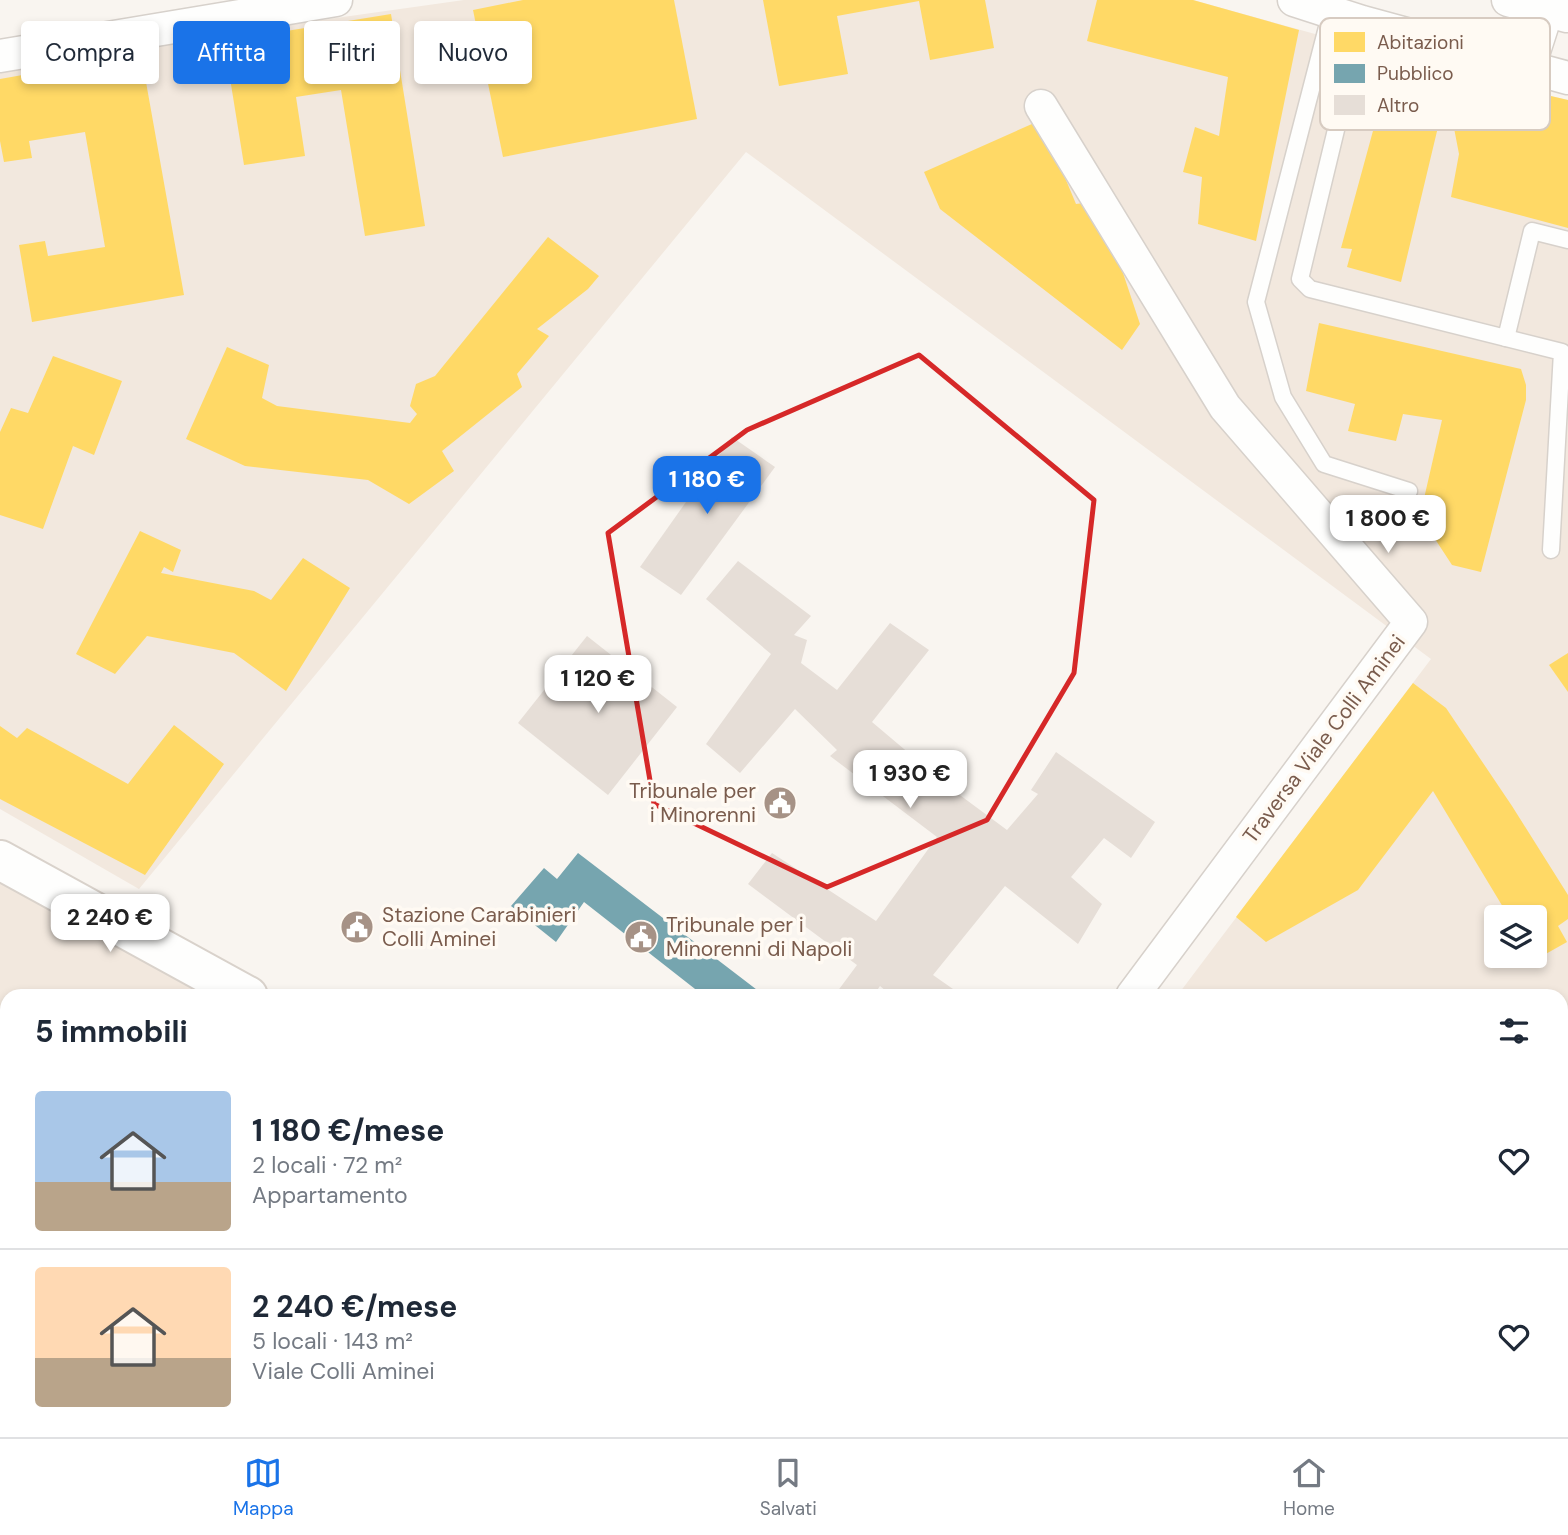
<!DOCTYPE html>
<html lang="it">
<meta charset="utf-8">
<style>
:root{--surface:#fff;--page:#f6f6f7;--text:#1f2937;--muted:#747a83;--line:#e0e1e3;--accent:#1a73e8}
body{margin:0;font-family:"DM Sans",sans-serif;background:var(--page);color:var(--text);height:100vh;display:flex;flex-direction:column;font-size:26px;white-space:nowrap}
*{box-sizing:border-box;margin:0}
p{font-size:23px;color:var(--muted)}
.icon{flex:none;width:38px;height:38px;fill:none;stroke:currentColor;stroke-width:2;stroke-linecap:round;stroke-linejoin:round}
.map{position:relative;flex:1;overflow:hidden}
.details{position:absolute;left:0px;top:989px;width:1568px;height:450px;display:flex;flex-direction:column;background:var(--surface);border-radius:21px 21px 0 0;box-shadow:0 4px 10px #0003}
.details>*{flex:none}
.guide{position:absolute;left:21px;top:21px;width:700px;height:63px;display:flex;gap:14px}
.tools{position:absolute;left:1484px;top:905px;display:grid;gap:14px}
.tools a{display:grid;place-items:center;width:63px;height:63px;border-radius:7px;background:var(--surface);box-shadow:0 4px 10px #0003;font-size:35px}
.price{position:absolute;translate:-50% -60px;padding:0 16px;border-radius:14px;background:#fff;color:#222;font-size:23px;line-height:46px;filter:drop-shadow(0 2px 4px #0008)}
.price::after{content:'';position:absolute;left:50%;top:42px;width:21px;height:16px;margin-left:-10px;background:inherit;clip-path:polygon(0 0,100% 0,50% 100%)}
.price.selected{background:var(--accent);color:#fff}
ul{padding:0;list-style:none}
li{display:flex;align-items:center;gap:21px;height:175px;padding:0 35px}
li+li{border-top:2px solid var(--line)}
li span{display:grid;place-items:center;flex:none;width:196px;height:140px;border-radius:7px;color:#555}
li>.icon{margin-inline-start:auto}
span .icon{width:84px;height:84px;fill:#fffc;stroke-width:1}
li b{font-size:30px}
h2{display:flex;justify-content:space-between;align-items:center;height:84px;padding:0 35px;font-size:30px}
.chip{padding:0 24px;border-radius:7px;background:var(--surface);box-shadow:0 4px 10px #0003;font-size:24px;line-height:63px}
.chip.selected{background:var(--accent);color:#fff}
.menu{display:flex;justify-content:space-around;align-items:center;height:98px;border-top:2px solid var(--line);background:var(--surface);font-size:19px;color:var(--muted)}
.menu a{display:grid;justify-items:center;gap:4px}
.menu .selected{color:var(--accent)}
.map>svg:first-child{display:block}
.residential{fill:#f2e8de;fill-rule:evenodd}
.homes{fill:#ffd966}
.public{fill:#76a5af}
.building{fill:#e6ded7}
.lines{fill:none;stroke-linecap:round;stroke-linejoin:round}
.lane-casing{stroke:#d7d1cb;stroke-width:19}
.street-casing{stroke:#d7d1cb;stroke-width:35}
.secondary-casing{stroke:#d9d2cb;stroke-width:42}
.lane{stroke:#fefefd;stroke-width:16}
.street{stroke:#fefefd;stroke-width:32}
.secondary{stroke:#fefefd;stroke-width:38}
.marked{fill:none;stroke:#d62828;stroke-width:5;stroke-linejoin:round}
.labels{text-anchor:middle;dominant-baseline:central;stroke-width:7;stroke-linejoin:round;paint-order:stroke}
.street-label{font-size:21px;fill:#7a5c4d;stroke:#fffaf3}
.poi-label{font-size:21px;fill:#7a5c4d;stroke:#fffaf3;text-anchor:start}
.key{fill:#fffaf3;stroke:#d7cbc1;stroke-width:2}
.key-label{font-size:19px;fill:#7a5c4d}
</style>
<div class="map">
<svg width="1568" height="1437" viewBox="0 0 1568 1437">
<rect width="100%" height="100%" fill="#f9f5f0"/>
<g class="residential">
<path d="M464 0H1193L1470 77 1568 100V1437H1126L1117 1432H1561V996H1177L1431 659 746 152 139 889 0 809V65ZM1496 917H1535V956H1496Z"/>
<polygon points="0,879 211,996 7,996 7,1432 999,1432 1008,1437 0,1437"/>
</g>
<g class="homes">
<polygon points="523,0 674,0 697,119 503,157 473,10"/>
<polygon points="763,0 985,0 994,48 930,60 919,1 837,16 848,74 779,86"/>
<polygon points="1097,0 1193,0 1299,30 1256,241 1198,224 1202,177 1183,172 1195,127 1219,136 1228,77 1087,41"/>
<polygon points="391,14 425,226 365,236 341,90 296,97 305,156 244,165 224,41"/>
<polygon points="141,54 184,295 32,322 19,245 45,241 48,256 105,247 85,132 29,141 32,158 4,162 0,141 0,79"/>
<polygon points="1394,54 1470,77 1568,100 1568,228 1451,197 1459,154 1454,128 1438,127 1401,282 1347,267 1352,249 1341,248"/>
<polygon points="1041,120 1076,204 1099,201 1140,324 1122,350 940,209 924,172"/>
<polygon points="548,237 599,276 588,289 537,329 549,336 517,374 522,387 442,451 454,471 409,504 368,480 245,466 186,439 227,347 269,365 262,398 277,406 410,423 417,414 410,406 416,384 435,376"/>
<polygon points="1319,323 1521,369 1526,385 1526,400 1481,572 1452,565 1420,516 1442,420 1403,414 1396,441 1348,431 1355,404 1306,391"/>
<polygon points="53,356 122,381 94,455 73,446 43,529 0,515 0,432 11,408 28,413"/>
<polygon points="140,531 181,550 173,572 164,567 161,573 254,591 271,600 303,558 350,588 286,691 234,653 147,636 115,674 76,654"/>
<polygon points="1568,653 1568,692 1549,665"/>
<polygon points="1413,683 1446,708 1512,806 1568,895 1568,919 1558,926 1567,942 1535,960 1532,956 1535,956 1535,917 1509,917 1433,791 1358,890 1266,942 1236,917"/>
<polygon points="174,725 224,764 145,875 0,799 0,726 17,738 27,728 128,784"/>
<polygon points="0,1179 7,1182 7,1282 0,1286"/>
<polygon points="7,1380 7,1409 0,1395 0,1384"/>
<polygon points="1568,1430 1568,1437 1519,1437 1519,1435"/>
<polygon points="19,1432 50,1432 41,1437 21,1437"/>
<polygon points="97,1432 167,1432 170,1437 100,1437"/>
<polygon points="271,1432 319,1432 329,1437 268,1437"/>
<polygon points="336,1432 414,1432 410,1437 333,1437"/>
<polygon points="590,1432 675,1432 671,1437 599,1437"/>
<polygon points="850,1432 989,1432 998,1437 846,1437"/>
</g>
<polygon class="public" points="578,853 765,996 704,996 584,902 556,942 511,906 544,868 557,879"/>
<g class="building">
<polygon points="732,437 775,467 681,595 640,567"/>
<polygon points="738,561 811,616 794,635 807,640 801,663 837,690 890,623 929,650 872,722 949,787 1007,830 1038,794 1031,790 1056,752 1155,822 1131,858 1104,838 1071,877 1102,904 1078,944 1005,886 933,975 963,996 892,996 880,986 873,996 834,996 857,965 748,884 772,853 876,921 937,837 830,756 837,750 795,709 740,773 706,744 771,654 706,599"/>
<polygon points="587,636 677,707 608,795 518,723"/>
</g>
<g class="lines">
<defs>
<g id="lane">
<polyline points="1331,12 1256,302 1283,397 1324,464 1409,491"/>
<polyline points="1362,22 1300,279 1310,289 1562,352 1551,550"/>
<polyline points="1506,338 1532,231 1568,240"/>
</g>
<g id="street">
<polyline points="1294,0 1362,22 1568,78"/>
<polyline points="1508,0 1567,16"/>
<polyline points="0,56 336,0"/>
<polyline points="1529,67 1547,11 1566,0"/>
<polyline points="1041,106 1225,407 1411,622 1132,996"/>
<polyline points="0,1127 7,1131"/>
<polyline points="450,1437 453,1432"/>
</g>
<g id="secondary">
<polyline points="0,860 248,996"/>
<polyline points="1053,1432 1063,1437"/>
</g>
</defs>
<use href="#lane" class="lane-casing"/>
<use href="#street" class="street-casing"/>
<use href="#secondary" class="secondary-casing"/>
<use href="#lane" class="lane"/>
<use href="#street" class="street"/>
<use href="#secondary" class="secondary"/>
</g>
<path class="marked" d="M919 355 1094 500 1074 673 987 820 827 887 654 804 608 533 747 430Z"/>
<defs>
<symbol id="civic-disc" viewBox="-11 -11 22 22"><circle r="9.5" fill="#a69286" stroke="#fffaf3"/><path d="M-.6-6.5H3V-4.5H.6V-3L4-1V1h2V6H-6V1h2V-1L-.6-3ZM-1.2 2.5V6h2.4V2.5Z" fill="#fff"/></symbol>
</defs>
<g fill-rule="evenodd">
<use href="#civic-disc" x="761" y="784" width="38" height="38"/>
<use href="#civic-disc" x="338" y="908" width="38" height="38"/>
<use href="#civic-disc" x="622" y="918" width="38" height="38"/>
</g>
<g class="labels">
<g class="street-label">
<text transform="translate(1324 739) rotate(-53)">Traversa Viale Colli Aminei</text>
</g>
<g class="poi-label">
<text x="756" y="791" text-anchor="end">Tribunale per<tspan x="756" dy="24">i Minorenni</tspan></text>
<text x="382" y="915">Stazione Carabinieri<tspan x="382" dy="24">Colli Aminei</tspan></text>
<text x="666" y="925">Tribunale per i<tspan x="666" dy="24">Minorenni di Napoli</tspan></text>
</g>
</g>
<rect x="1320" y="18" width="230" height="112" rx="10" class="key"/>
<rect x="1334" y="32" width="31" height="20" fill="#ffd966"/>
<rect x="1334" y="64" width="31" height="19" fill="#76a5af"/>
<rect x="1334" y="95" width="31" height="20" fill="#e6ded7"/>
<g class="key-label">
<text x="1377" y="49">Abitazioni</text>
<text x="1377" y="80">Pubblico</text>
<text x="1377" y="112">Altro</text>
</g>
</svg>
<div class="tools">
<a><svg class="icon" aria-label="layers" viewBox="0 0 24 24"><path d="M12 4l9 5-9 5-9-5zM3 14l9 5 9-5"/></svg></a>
</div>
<b class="price selected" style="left:707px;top:516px">1 180 €</b>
<b class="price" style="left:1388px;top:555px">1 800 €</b>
<b class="price" style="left:598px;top:715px">1 120 €</b>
<b class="price" style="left:910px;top:810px">1 930 €</b>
<b class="price" style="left:110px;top:954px">2 240 €</b>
<div class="guide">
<a class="chip">Compra</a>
<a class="chip selected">Affitta</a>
<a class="chip">Filtri</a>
<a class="chip">Nuovo</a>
</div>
<section class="details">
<h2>5 immobili<svg class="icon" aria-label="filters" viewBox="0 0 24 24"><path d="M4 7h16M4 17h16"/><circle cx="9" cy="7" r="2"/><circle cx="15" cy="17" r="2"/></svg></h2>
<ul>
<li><span style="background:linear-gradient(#a9c7e8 65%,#b9a48a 0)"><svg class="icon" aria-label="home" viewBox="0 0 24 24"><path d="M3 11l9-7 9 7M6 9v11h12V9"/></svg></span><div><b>1 180 €/mese</b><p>2 locali · 72 m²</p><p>Appartamento</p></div><svg class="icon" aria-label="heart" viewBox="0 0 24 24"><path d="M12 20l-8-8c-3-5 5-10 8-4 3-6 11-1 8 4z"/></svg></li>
<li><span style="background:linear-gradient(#ffd9b3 65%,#b9a48a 0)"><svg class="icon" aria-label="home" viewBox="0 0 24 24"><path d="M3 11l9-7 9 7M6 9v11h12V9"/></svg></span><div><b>2 240 €/mese</b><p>5 locali · 143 m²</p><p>Viale Colli Aminei</p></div><svg class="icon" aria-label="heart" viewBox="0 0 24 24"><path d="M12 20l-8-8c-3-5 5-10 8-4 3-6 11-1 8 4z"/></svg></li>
</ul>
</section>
</div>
<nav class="menu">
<a class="selected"><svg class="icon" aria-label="map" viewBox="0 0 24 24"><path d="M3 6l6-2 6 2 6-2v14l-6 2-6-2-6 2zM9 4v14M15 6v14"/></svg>Mappa</a>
<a><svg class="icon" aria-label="saved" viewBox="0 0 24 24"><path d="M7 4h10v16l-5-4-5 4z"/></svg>Salvati</a>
<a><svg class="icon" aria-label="home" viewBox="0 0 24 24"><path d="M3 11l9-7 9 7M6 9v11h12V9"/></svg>Home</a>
</nav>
